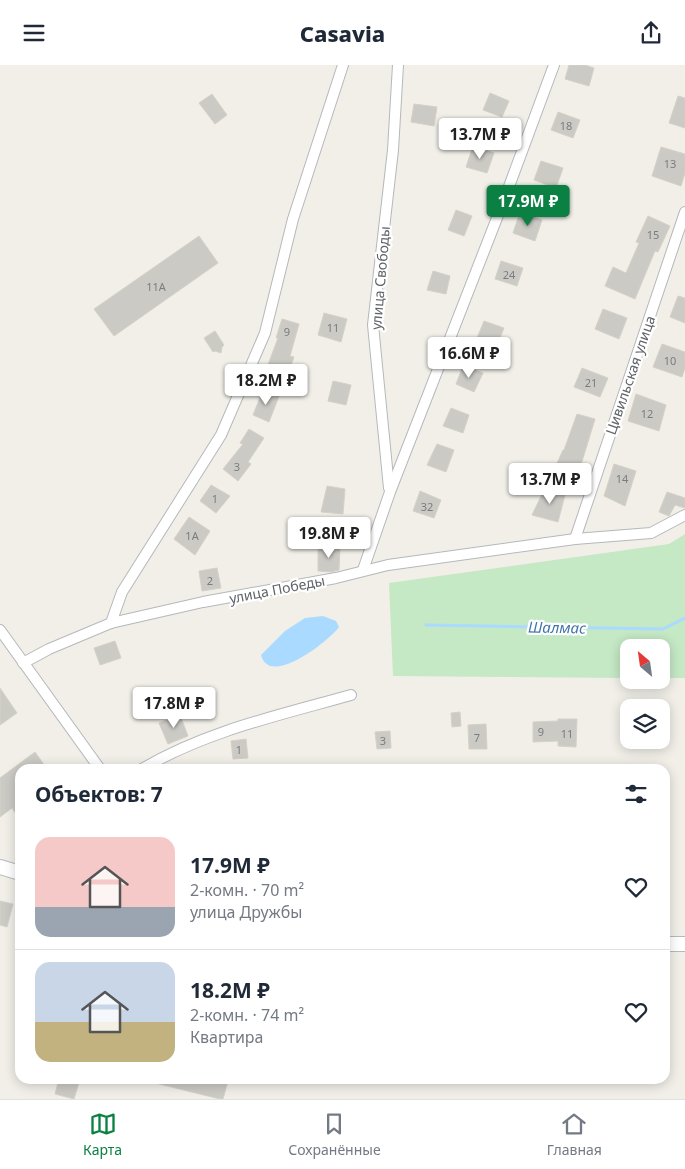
<!DOCTYPE html>
<html lang="ru">
<meta charset="utf-8">
<style>
:root{--surface:#fff;--page:#f6f6f7;--text:#1f2937;--muted:#747a83;--line:#e0e1e3;--accent:#0b8043}
body{margin:0;font-family:"Noto Sans",sans-serif;background:var(--page);color:var(--text);height:100vh;display:flex;flex-direction:column;font-size:19px;white-space:nowrap}
*{box-sizing:border-box;margin:0}
p{font-size:16px;color:var(--muted)}
.icon{flex:none;width:28px;height:28px;fill:none;stroke:currentColor;stroke-width:2;stroke-linecap:round;stroke-linejoin:round}
.map{position:relative;flex:1;overflow:hidden}
.drawer{position:absolute;left:15px;top:699px;width:655px;height:320px;display:flex;flex-direction:column;background:var(--surface);border-radius:15px;box-shadow:0 2px 12px #0003}
.drawer>*{flex:none}
.needle{width:32px;rotate:331deg}
.buttons{position:absolute;left:620px;top:574px;display:grid;gap:10px}
.buttons a{display:grid;place-items:center;width:50px;height:50px;border-radius:10px;background:var(--surface);box-shadow:0 2px 12px #0003;font-size:25px}
.price{position:absolute;translate:-50% -42px;padding:0 11px;border-radius:5px;background:#fff;color:#222;font-size:16px;line-height:32px;filter:drop-shadow(0 1px 2px #0008)}
.price::after{content:'';position:absolute;left:50%;top:30px;width:15px;height:11px;margin-left:-8px;background:inherit;clip-path:polygon(0 0,100% 0,50% 100%)}
.price.on{background:var(--accent);color:#fff}
ul{padding:0;list-style:none}
li{display:flex;align-items:center;gap:15px;height:125px;padding:0 20px}
li+li{border-top:1px solid var(--line)}
li span{display:grid;place-items:center;flex:none;width:140px;height:100px;border-radius:15px;color:#555}
li>.icon{margin-inline-start:auto}
span .icon{width:60px;height:60px;fill:#fffc;stroke-width:1}
li b{font-size:21px}
h2{display:flex;justify-content:space-between;align-items:center;height:60px;padding:0 20px;font-size:21px}
header{display:flex;justify-content:space-between;align-items:center;height:65px;padding:0 20px;background:var(--surface);font-size:22px;font-weight:800}
.tab-bar{display:flex;justify-content:space-around;align-items:center;height:70px;border-top:1px solid var(--line);background:var(--surface);font-size:14px;color:var(--muted)}
.tab-bar a{display:grid;justify-items:center;gap:2px}
.tab-bar .on{color:var(--accent)}
.map>svg:first-child{display:block}
.green{fill:#c5e8c5}
.water{fill:#aadaff}
.lines{fill:none;stroke-linecap:round;stroke-linejoin:round}
.stream{stroke:#aadaff;stroke-width:3}
.building{fill:#cccac5;stroke:#d6d1c6}
.street-casing{stroke:#b5b8bc;stroke-width:12}
.secondary-casing{stroke:#b6babf;stroke-width:16}
.street{stroke:#fff;stroke-width:10}
.secondary{stroke:#fff;stroke-width:14}
.labels{text-anchor:middle;dominant-baseline:central;stroke-width:4.5;stroke-linejoin:round;paint-order:stroke}
.number-label{font-size:11px;fill:#7a7d7f}
.street-label{font-size:14px;fill:#5f6368;stroke:#fff}
.water-label{font-size:15px;font-style:italic;fill:#4174aa;stroke:#fff}
</style>
<header><svg class="icon" aria-label="menu" viewBox="0 0 24 24"><path d="M4 6h16M4 12h16M4 18h16"/></svg>Casavia<svg class="icon" aria-label="share" viewBox="0 0 24 24"><path d="M12 15V3M7 8l5-5 5 5M5 13v7h14v-7"/></svg></header>
<div class="map">
<svg width="685" height="1034" viewBox="0 0 685 1034">
<rect width="100%" height="100%" fill="#f1efe8"/>
<polygon class="green" points="685,469 685,613 661,613 661,582 629,582 629,613 393,611 389,518 669,479"/>
<path class="water" d="M323 551 336 556 339 562C329 576 269 623 261 590L285 566 305 553Z"/>
<g class="lines">
<polyline class="stream" points="426,560 663,564 685,553"/>
</g>
<g class="building">
<polygon points="569,0 585,0 594,3 589,21 565,14"/>
<polygon points="490,28 509,36 502,52 483,45"/>
<polygon points="212,29 227,50 215,59 199,38"/>
<polygon points="678,31 685,33 685,63 669,58"/>
<polygon points="414,39 437,42 434,61 411,57"/>
<polygon points="558,47 580,55 573,73 551,65"/>
<polygon points="473,81 494,88 487,108 466,102"/>
<polygon points="661,82 685,89 685,108 681,121 652,111"/>
<polygon points="541,96 563,103 556,123 534,115"/>
<polygon points="456,145 472,151 464,171 448,165"/>
<polygon points="520,147 542,155 535,176 513,168"/>
<polygon points="648,151 670,161 658,187 655,186 635,234 605,221 613,202 626,208 639,178 636,177"/>
<polygon points="199,171 218,198 114,271 94,244"/>
<polygon points="501,196 523,203 517,221 495,214"/>
<polygon points="433,206 450,211 446,229 427,225"/>
<polygon points="678,231 685,233 685,258 670,252"/>
<polygon points="603,244 627,253 619,274 595,264"/>
<polygon points="324,248 347,254 341,277 318,270"/>
<polygon points="282,254 299,259 290,291 294,292 287,312 266,305 278,273 276,273"/>
<polygon points="484,256 504,263 497,280 477,273"/>
<polygon points="215,266 224,280 222,282 221,288 215,286 213,287 204,273"/>
<polygon points="662,279 685,287 685,303 682,312 653,302"/>
<polygon points="463,301 483,308 474,327 456,319"/>
<polygon points="582,303 608,313 600,332 574,322"/>
<polygon points="333,316 351,320 346,340 328,336"/>
<polygon points="263,325 279,331 269,357 253,350"/>
<polygon points="636,329 666,340 659,366 628,356"/>
<polygon points="451,343 469,350 463,368 443,361"/>
<polygon points="577,349 595,354 576,416 554,405 563,385 564,385"/>
<polygon points="249,364 264,373 248,397 251,399 238,416 223,404 243,379 240,378"/>
<polygon points="437,379 454,385 446,407 427,400"/>
<polygon points="614,399 636,406 625,441 604,431"/>
<polygon points="211,420 230,431 216,448 200,436"/>
<polygon points="327,421 345,424 343,449 321,447"/>
<polygon points="545,423 565,430 558,457 532,450"/>
<polygon points="420,426 441,435 434,453 413,446"/>
<polygon points="667,427 685,433 685,443 675,440 669,451 659,447"/>
<polygon points="189,452 210,466 195,490 174,474"/>
<polygon points="318,481 340,483 339,505 331,507 318,506"/>
<polygon points="217,503 221,523 202,526 199,506"/>
<polygon points="115,576 121,593 100,600 94,583"/>
<polygon points="0,623 17,648 0,660"/>
<polygon points="460,647 461,661 452,662 451,648"/>
<polygon points="180,650 188,671 168,679 159,658"/>
<polygon points="558,654 577,654 576,682 558,681 558,676 533,677 533,657 558,656"/>
<polygon points="486,659 487,684 469,684 468,660"/>
<polygon points="390,666 391,683 377,684 375,667"/>
<polygon points="246,674 248,693 233,694 231,676"/>
<polygon points="35,687 47,704 20,704 20,755 12,743 0,752 0,713"/>
<polygon points="0,836 13,839 7,862 0,860"/>
<polygon points="59,1014 80,1014 74,1034 55,1029"/>
<polygon points="151,1014 218,1014 228,1016 223,1034 220,1034 151,1017"/>
</g>
<g class="lines">
<defs>
<g id="street">
<polyline points="389,423 373,260 393,85 398,0"/>
<polyline points="575,474 685,147"/>
<polyline points="363,505 390,427 504,135 554,0"/>
<polyline points="111,558 122,527 221,370 265,268 293,154 343,0"/>
<polyline points="0,565 100,704"/>
<polyline points="23,598 49,584 111,558 203,537 336,513 388,500 575,474 651,468 685,450"/>
<path d="M142 704C206 666 280 650 351 630"/>
</g>
<g id="secondary">
<polyline points="0,802 20,808"/>
<polyline points="665,879 685,879"/>
</g>
</defs>
<use href="#street" class="street-casing"/>
<use href="#secondary" class="secondary-casing"/>
<use href="#street" class="street"/>
<use href="#secondary" class="secondary"/>
</g>
<g class="labels">
<g class="number-label">
<text x="566" y="60">18</text>
<text x="670" y="98">13</text>
<text x="653" y="169">15</text>
<text x="509" y="209">24</text>
<text x="156" y="221">11А</text>
<text x="333" y="262">11</text>
<text x="287" y="266">9</text>
<text x="670" y="295">10</text>
<text x="591" y="317">21</text>
<text x="647" y="348">12</text>
<text x="237" y="401">3</text>
<text x="622" y="413">14</text>
<text x="215" y="433">1</text>
<text x="427" y="441">32</text>
<text x="192" y="470">1А</text>
<text x="210" y="515">2</text>
<text x="541" y="666">9</text>
<text x="567" y="668">11</text>
<text x="477" y="672">7</text>
<text x="383" y="675">3</text>
<text x="239" y="684">1</text>
</g>
<g class="street-label">
<text transform="translate(380 213) rotate(-85)">улица Свободы</text>
<text transform="translate(630 310) rotate(-71)">Цивильская улица</text>
<text transform="translate(277 524) rotate(-11)">улица Победы</text>
</g>
<g class="water-label">
<text transform="translate(557 562) rotate(1)">Шалмас</text>
</g>
</g>
</svg>
<div class="buttons">
<a><svg class="needle" viewBox="-14 -14 28 28"><path d="M0-13l5 13h-10z" fill="#e53935"/><path d="M0 13l5-13h-10z" fill="#747a83"/></svg></a>
<a><svg class="icon" aria-label="layers" viewBox="0 0 24 24"><path d="M12 4l9 5-9 5-9-5zM3 14l9 5 9-5"/></svg></a>
</div>
<b class="price" style="left:480px;top:95px">13.7M ₽</b>
<b class="price on" style="left:528px;top:162px">17.9M ₽</b>
<b class="price" style="left:469px;top:314px">16.6M ₽</b>
<b class="price" style="left:266px;top:341px">18.2M ₽</b>
<b class="price" style="left:550px;top:440px">13.7M ₽</b>
<b class="price" style="left:329px;top:494px">19.8M ₽</b>
<b class="price" style="left:174px;top:664px">17.8M ₽</b>
<section class="drawer">
<h2>Объектов: 7<svg class="icon" aria-label="filters" viewBox="0 0 24 24"><path d="M4 7h16M4 17h16"/><circle cx="9" cy="7" r="2"/><circle cx="15" cy="17" r="2"/></svg></h2>
<ul>
<li><span style="background:linear-gradient(#f6c9c9 70%,#9aa5b1 0)"><svg class="icon" aria-label="home" viewBox="0 0 24 24"><path d="M3 11l9-7 9 7M6 9v11h12V9"/></svg></span><div><b>17.9M ₽</b><p>2-комн. · 70 m²</p><p>улица Дружбы</p></div><svg class="icon" aria-label="heart" viewBox="0 0 24 24"><path d="M12 20l-8-8c-3-5 5-10 8-4 3-6 11-1 8 4z"/></svg></li>
<li><span style="background:linear-gradient(#c9d6e8 60%,#c2b280 0)"><svg class="icon" aria-label="home" viewBox="0 0 24 24"><path d="M3 11l9-7 9 7M6 9v11h12V9"/></svg></span><div><b>18.2M ₽</b><p>2-комн. · 74 m²</p><p>Квартира</p></div><svg class="icon" aria-label="heart" viewBox="0 0 24 24"><path d="M12 20l-8-8c-3-5 5-10 8-4 3-6 11-1 8 4z"/></svg></li>
</ul>
</section>
</div>
<nav class="tab-bar">
<a class="on"><svg class="icon" aria-label="map" viewBox="0 0 24 24"><path d="M3 6l6-2 6 2 6-2v14l-6 2-6-2-6 2zM9 4v14M15 6v14"/></svg>Карта</a>
<a><svg class="icon" aria-label="saved" viewBox="0 0 24 24"><path d="M7 4h10v16l-5-4-5 4z"/></svg>Сохранённые</a>
<a><svg class="icon" aria-label="home" viewBox="0 0 24 24"><path d="M3 11l9-7 9 7M6 9v11h12V9"/></svg>Главная</a>
</nav>
